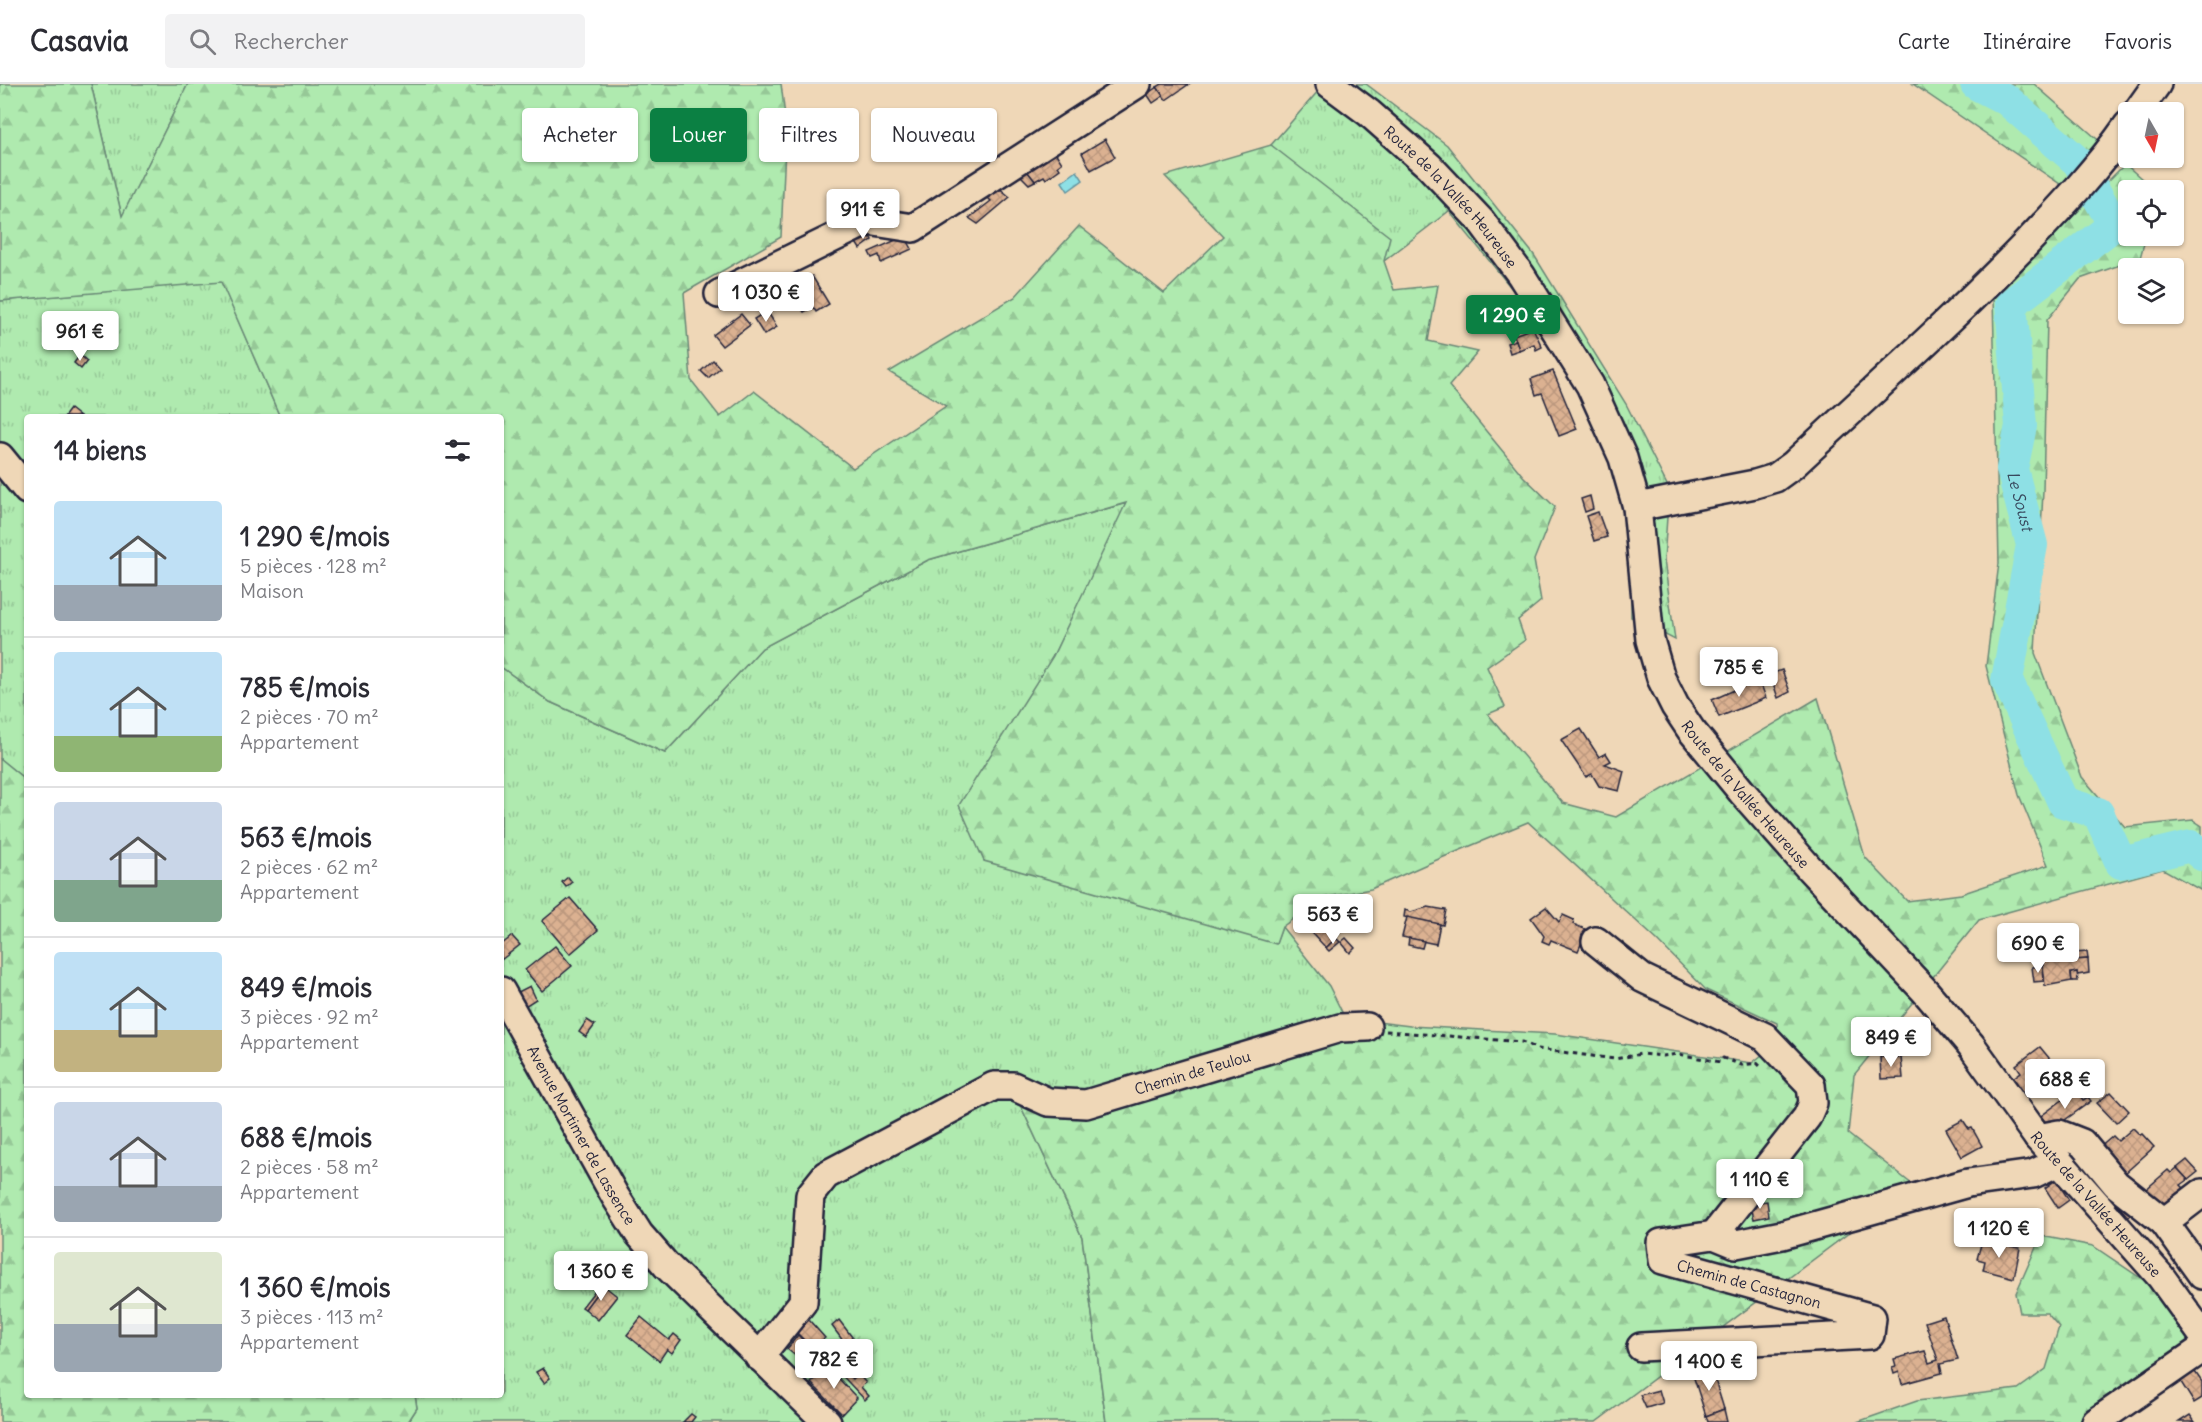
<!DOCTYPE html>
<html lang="fr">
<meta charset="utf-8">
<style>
:root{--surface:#fff;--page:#f2f2f3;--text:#2b2b33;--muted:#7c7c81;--line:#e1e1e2;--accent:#0b8043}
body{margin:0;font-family:Delius,sans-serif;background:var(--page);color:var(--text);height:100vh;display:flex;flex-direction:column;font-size:22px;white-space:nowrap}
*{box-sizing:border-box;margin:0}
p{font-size:20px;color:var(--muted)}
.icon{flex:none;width:33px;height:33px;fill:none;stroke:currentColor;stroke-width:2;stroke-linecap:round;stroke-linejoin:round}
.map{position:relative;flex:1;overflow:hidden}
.side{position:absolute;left:24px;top:330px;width:480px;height:984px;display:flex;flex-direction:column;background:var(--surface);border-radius:6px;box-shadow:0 2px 4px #0004}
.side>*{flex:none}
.top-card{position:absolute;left:522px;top:24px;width:570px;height:54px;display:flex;gap:12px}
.needle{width:39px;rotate:171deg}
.fabs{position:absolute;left:2118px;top:18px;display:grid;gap:12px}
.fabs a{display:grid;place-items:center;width:66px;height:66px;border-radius:6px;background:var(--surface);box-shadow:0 2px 4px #0004;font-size:30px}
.price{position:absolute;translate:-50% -51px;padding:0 14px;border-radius:6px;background:#fff;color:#222;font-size:20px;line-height:39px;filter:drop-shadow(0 2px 3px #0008)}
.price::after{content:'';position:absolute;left:50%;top:36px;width:18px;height:14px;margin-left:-9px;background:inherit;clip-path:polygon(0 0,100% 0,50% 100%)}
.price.on{background:var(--accent);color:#fff}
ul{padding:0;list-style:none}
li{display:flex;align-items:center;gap:18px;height:150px;padding:0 30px}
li+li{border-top:2px solid var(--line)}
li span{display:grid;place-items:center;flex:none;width:168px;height:120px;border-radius:6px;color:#555}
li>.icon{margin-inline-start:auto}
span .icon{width:72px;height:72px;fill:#fffc;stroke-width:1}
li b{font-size:26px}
h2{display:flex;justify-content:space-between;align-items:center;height:72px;padding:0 30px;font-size:26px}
.chip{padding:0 21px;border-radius:6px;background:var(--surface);box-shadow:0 2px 4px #0004;font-size:21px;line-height:54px}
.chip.on{background:var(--accent);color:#fff}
header{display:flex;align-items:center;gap:36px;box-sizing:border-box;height:84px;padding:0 30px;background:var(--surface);border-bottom:2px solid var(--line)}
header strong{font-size:28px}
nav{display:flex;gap:33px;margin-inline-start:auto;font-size:21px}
.search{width:420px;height:54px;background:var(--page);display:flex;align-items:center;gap:15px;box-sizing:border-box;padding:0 21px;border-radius:6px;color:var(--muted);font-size:22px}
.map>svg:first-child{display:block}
.grass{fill:url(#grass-tufts);stroke:#688675;stroke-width:1.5}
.forest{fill:url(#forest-firs);stroke:#688675;stroke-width:1.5}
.water{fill:url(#water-ripples);stroke:#6394a1;stroke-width:1.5}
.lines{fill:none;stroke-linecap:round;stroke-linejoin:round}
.river{stroke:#8ee0e5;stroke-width:32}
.building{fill:url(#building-cross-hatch);stroke:#22223b;stroke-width:1.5}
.minor-casing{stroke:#22223b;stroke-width:32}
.path{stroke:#22223b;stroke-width:3;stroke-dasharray:4.5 4.5;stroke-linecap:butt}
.minor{stroke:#efd7b7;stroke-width:27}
.labels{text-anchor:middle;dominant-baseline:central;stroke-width:5;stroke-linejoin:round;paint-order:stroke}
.street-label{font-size:15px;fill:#22223b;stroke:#efd7b7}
.water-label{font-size:16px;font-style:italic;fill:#38485d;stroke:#efd7b7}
</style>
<header>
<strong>Casavia</strong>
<div class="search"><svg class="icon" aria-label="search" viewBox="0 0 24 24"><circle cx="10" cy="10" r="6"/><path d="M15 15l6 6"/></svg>Rechercher</div>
<nav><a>Carte</a><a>Itinéraire</a><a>Favoris</a></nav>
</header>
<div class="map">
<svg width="2202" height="1338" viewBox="0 0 2202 1338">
<defs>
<pattern id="grass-tufts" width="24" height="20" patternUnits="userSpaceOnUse" patternTransform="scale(1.5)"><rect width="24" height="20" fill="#afeaaf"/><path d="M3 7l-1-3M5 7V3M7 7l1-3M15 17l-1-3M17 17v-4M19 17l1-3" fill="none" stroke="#96c897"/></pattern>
<pattern id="forest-firs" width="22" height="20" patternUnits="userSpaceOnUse" patternTransform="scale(1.5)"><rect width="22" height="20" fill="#afeaaf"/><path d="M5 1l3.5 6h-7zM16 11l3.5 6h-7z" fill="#96c897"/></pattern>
<pattern id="water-ripples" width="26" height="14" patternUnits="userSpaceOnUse" patternTransform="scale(1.5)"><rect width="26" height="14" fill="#8ee0e5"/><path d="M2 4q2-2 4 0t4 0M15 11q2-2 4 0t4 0" fill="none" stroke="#7ac0c5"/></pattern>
<pattern id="building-cross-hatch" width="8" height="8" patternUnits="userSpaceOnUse" patternTransform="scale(1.5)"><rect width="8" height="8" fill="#dbb191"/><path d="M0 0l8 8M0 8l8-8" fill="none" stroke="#bc987e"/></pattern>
</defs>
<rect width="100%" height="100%" fill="#efd7b7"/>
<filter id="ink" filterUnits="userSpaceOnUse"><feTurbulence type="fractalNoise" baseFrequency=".0167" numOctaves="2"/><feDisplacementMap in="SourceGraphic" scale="12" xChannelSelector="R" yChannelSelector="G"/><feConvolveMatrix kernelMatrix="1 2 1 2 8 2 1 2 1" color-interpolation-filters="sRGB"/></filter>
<g filter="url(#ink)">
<g class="grass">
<polygon points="91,0 188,0 122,133"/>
<polygon points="1315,0 1366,0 1447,61 1534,171 1626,320 1669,405 1664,476 1675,556 1631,533 1631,437 1596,332 1525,221 1449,127 1384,177 1271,61 1320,5"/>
<polygon points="221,197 280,333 27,333 27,706 22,693 0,675 0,217"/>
<polygon points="1127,419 1053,572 1276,859 1282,843 1329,902 1345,934 1096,1013 1017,1014 1082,1153 1106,1338 408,1338 417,1324 415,1311 501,1311 501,583 550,618 665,669 762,564 928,476"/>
</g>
<g class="forest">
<polygon points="0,0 91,0 122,132 188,0 781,0 786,40 781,153 684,209 691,296 720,333 754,307 853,384 946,322 889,288 1015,213 1079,142 1164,209 1223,152 1165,92 1271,61 1390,153 1384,177 1394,206 1438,201 1428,257 1478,268 1449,302 1523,392 1555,423 1534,476 1541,517 1518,536 1525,556 1487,583 1505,623 1488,630 1563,719 1616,733 1818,614 1865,773 1907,817 1961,810 2048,781 2019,711 1986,582 1999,479 1993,213 2125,80 2151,103 2151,106 2128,106 2128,152 2146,152 2140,174 2080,195 2047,236 2043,407 2035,569 2082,693 2125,743 2193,736 2202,742 2202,807 2163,785 1979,836 1854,991 1848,1050 1913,1101 1596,1338 1106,1338 1082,1153 1017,1014 1096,1013 1345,934 1410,942 1555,950 1752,979 1778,958 1777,939 1706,906 1657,856 1528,738 1427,780 1371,805 1322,814 1282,843 1276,860 984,777 959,721 1053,572 1126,419 928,476 762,564 665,669 550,618 501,583 501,333 280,333 221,198 0,217"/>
<polygon points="1913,0 2034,0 2104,61 2063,102"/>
<polygon points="0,675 22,693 27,706 27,1311 415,1311 417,1324 408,1338 0,1338"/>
<polygon points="2041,1152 2093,1162 2145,1197 2191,1261 2088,1338 1857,1338 1917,1317 2018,1305 2046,1285 2059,1243 2047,1229 2020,1229 2016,1209"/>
</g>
<polygon class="water" points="1077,87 1083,96 1068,107 1062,98"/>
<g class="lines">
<path class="river" id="s1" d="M1976 0 2007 16 2078 78 2114 141 2011 220 2021 342 2012 385 2032 461 2007 596 2063 718 2098 729 2121 779 2191 762 2202 771"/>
</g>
<g class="building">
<polygon points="1162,0 1189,0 1166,16 1157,3"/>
<polygon points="1157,3 1163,12 1153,19 1147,10"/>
<polygon points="1105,55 1115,73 1091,86 1082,69"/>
<polygon points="1055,68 1062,79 1058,82 1060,85 1046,95 1044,92 1035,97 1027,87"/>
<polygon points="1027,87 1035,97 1029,100 1020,91"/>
<polygon points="998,103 1010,113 978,140 969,134 991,117 986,112"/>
<polygon points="867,147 872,156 860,165 853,154"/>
<polygon points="905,152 912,165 881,179 879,171 872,174 869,168"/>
<polygon points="812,192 829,220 816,228 813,223 804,228 790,207"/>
<polygon points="790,207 795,216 790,219 783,212"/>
<polygon points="767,227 777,243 764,251 754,235"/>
<polygon points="741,230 750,241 722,262 713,251"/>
<polygon points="1533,244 1542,263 1536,266 1534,260 1519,266 1514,251"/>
<polygon points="1516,256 1519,266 1510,269 1507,259"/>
<polygon points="80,271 87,277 81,285 74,279"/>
<polygon points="713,276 720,284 708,294 701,287"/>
<polygon points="1553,287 1577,345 1559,352 1542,309 1536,311 1531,295"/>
<polygon points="70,325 80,333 64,333"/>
<polygon points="1590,412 1593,425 1585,428 1581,415"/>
<polygon points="1598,428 1607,453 1594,457 1586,432"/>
<polygon points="1742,571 1747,583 1725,592 1721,580"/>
<polygon points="1782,586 1790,608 1778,614 1770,590"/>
<polygon points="1759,595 1766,614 1719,633 1712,616"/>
<polygon points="1581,645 1599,673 1606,669 1611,677 1605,680 1624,687 1619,707 1599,702 1592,690 1586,693 1561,656"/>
<polygon points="568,793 572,798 566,803 562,798"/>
<polygon points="570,814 598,846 570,870 542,837"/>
<polygon points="1428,823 1446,826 1443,841 1404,833 1405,826 1411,828"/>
<polygon points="1546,823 1559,838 1563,831 1574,836 1573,840 1587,846 1578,867 1551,856 1549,860 1542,857 1544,852 1531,834"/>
<polygon points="1315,830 1336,854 1326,864 1304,840"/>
<polygon points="1407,833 1440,840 1436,860 1402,853"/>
<polygon points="512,852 520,861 501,876 501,861"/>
<polygon points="1336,854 1340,858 1329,867 1326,864"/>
<polygon points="1346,854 1355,864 1350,869 1341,858"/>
<polygon points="1409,854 1424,857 1422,864 1408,861"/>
<polygon points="555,862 572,882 542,907 525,886"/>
<polygon points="2087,868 2088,875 2075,876 2074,869"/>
<polygon points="2074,869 2075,876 2088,875 2089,889 2077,891 2077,888 2071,889 2072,897 2045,902 2042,873"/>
<polygon points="2043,882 2044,897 2034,898 2032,883"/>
<polygon points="2077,888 2078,897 2072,897 2071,889"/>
<polygon points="530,902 536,915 525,922 518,908"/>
<polygon points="587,936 595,941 586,953 579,948"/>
<polygon points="2040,963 2059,986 2025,1011 2013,994 2021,988 2016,981"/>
<polygon points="1880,973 1901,973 1903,994 1881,995"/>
<polygon points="2076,1006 2083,1016 2088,1013 2091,1017 2051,1046 2041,1032"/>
<polygon points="2111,1008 2129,1027 2116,1039 2097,1019"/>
<polygon points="1963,1036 1969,1045 1972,1044 1982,1062 1962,1073 1946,1045"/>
<polygon points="2133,1044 2140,1051 2142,1050 2154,1063 2123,1091 2098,1065 2113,1052 2118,1057"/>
<polygon points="2187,1076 2198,1088 2188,1096 2177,1084"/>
<polygon points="2177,1084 2188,1096 2181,1101 2186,1106 2158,1124 2144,1107 2168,1086 2171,1089"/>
<polygon points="2056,1096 2069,1116 2058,1124 2045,1104"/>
<polygon points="2127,1114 2137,1126 2126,1134 2117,1122"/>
<polygon points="1767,1117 1769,1132 1754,1135 1751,1122 1753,1119"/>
<polygon points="1989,1158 2020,1164 2014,1194 1983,1186 1985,1177 1977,1175 1981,1160 1988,1161"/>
<polygon points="601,1199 603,1201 585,1225 582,1223"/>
<polygon points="603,1201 617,1212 598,1236 585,1225"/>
<polygon points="1944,1232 1958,1276 1940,1280 1942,1289 1902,1300 1899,1288 1894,1290 1892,1283 1896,1282 1894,1275 1925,1267 1929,1279 1938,1276 1925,1238"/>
<polygon points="641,1233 669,1256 674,1250 681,1256 672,1269 667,1265 659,1277 627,1251"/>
<polygon points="809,1236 825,1254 812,1264 796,1248"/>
<polygon points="839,1236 862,1266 855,1273 832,1242"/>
<polygon points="798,1251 812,1266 803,1278 787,1265"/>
<polygon points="847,1264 855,1273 844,1281 837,1272"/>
<polygon points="834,1275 853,1295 858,1290 866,1299 861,1303 869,1312 865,1316 835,1284 833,1286 827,1281"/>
<polygon points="828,1283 857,1314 842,1330 811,1299"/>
<polygon points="543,1284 550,1294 544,1299 536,1288"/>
<polygon points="2193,1285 2202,1298 2202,1314 2194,1319 2179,1295"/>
<polygon points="1712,1286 1724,1325 1706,1332 1693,1291"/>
<polygon points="1659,1306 1663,1319 1646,1324 1640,1311"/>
<polygon points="1724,1325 1727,1338 1708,1338 1706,1332"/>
<polygon points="691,1330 695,1333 691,1338 683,1338"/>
<polygon points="2190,1331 2195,1338 2179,1338"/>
</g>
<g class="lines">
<defs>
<g id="minor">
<path id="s2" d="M1330 0 1369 29 1429 82 1481 137 1521 191 1590 301 1623 374 1637 423 1650 556 1661 594 1675 622 1691 646 1742 708 1810 785 1925 907 1971 961 2038 1054 2161 1193 2202 1250"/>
<polyline points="2137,28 2157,0"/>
<polyline points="719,210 868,137 913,144 1137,0"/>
<polyline points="0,373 27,406"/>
<path d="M1637 423 1755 400 1775 394 1793 381C1869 310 1948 240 2021 165 2060 124 2096 87 2128 41"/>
<polyline points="1596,857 1642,894 1765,953 1811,1001 1813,1019 1807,1033 1714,1151"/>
<path id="s3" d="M501 907 615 1112 639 1150 666 1181 827 1338"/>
<polyline points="2038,1054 2059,1050 2082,1059 2116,1100 2164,1138"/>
<polyline points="2202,1109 2164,1138 2202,1191"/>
<polyline points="1641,1263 1870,1251 1872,1234 1663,1176 1661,1159 1714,1151 1736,1160 1782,1151 1968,1099 2033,1090 2058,1078"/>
<path id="s4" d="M759 1273 803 1218 810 1111 826 1091 994 1002H1013L1048 1018 1086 1020 1340 944 1367 943"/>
<polyline points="2096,1338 2202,1265"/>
</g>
</defs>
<use href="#minor" class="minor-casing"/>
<polyline class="path" points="1386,947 1522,958 1538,965 1615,975 1641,970 1663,972 1678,970 1720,978 1723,974 1742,981 1757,979 1761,983"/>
<use href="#minor" class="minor"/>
</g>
</g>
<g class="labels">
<g class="street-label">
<text stroke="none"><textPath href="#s2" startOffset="166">Route de la Vallée Heureuse</textPath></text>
<text stroke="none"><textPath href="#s2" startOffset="850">Route de la Vallée Heureuse</textPath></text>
<text stroke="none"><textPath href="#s4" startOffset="600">Chemin de Teulou</textPath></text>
<text stroke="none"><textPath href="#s3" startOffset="165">Avenue Mortimer de Lassence</textPath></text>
<text stroke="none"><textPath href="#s2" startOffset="1390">Route de la Vallée Heureuse</textPath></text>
<text transform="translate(1749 1200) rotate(15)">Chemin de Castagnon</text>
</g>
<g class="water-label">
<text stroke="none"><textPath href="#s1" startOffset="531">Le Soust</textPath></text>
</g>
</g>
</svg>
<div class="fabs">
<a><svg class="needle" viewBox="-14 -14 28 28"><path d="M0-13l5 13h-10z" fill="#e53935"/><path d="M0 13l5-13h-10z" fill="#7c7c81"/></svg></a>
<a><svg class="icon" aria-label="locate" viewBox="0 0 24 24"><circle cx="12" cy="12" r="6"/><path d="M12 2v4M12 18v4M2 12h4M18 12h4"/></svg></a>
<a><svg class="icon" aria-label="layers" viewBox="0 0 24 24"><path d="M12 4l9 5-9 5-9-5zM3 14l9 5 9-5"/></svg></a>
</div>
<b class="price" style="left:863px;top:156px">911 €</b>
<b class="price" style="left:766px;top:239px">1 030 €</b>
<b class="price on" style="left:1513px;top:262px">1 290 €</b>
<b class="price" style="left:80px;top:278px">961 €</b>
<b class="price" style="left:1739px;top:614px">785 €</b>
<b class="price" style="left:1333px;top:861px">563 €</b>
<b class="price" style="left:2038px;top:890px">690 €</b>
<b class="price" style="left:1891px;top:984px">849 €</b>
<b class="price" style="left:2065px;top:1026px">688 €</b>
<b class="price" style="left:1760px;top:1126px">1 110 €</b>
<b class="price" style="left:1999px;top:1175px">1 120 €</b>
<b class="price" style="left:601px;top:1218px">1 360 €</b>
<b class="price" style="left:834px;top:1306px">782 €</b>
<b class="price" style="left:1709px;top:1308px">1 400 €</b>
<div class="top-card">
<a class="chip">Acheter</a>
<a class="chip on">Louer</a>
<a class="chip">Filtres</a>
<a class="chip">Nouveau</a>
</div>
<section class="side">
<h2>14 biens<svg class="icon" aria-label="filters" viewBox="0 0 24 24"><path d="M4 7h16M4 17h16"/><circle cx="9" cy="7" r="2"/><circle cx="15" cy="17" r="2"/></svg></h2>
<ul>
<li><span style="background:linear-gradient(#bfe0f5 70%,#9aa5b1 0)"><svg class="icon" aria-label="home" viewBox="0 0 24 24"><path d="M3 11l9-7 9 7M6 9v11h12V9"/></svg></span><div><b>1 290 €/mois</b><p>5 pièces · 128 m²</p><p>Maison</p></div></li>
<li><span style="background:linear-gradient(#bfe0f5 70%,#8fb573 0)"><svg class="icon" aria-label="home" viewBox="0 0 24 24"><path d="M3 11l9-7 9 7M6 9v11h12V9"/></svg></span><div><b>785 €/mois</b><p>2 pièces · 70 m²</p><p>Appartement</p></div></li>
<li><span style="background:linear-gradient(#c9d6e8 65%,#7fa58c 0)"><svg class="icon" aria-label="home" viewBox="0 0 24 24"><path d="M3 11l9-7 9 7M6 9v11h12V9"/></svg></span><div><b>563 €/mois</b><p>2 pièces · 62 m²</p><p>Appartement</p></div></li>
<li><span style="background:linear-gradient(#bfe0f5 65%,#c2b280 0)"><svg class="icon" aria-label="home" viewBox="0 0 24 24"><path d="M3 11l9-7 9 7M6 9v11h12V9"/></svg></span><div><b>849 €/mois</b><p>3 pièces · 92 m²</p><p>Appartement</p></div></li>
<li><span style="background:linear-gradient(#c9d6e8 70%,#9aa5b1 0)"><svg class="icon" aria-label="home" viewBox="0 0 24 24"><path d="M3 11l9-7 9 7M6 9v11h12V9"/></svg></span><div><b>688 €/mois</b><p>2 pièces · 58 m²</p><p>Appartement</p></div></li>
<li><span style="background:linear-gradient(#dfe7d0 60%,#9aa5b1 0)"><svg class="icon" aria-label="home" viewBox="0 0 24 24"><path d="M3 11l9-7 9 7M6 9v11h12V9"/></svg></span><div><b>1 360 €/mois</b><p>3 pièces · 113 m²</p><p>Appartement</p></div></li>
</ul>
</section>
</div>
